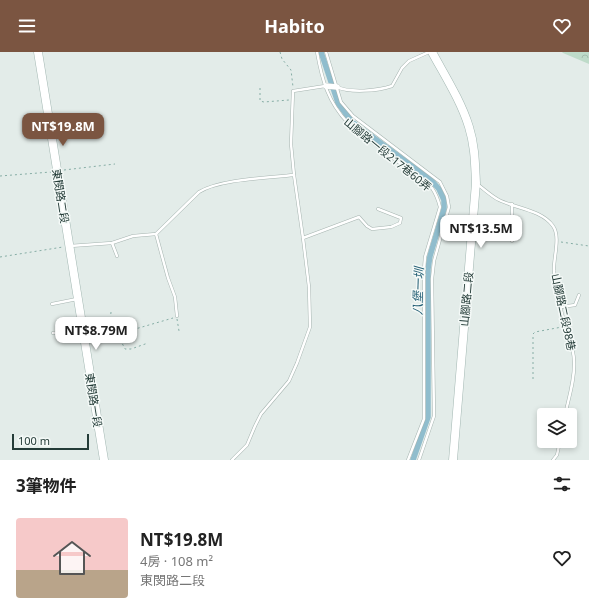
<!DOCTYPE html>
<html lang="zh-TW">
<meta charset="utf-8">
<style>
:root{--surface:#fff;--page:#f6f6f6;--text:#222;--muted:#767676;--line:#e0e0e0;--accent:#7b5541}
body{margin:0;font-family:"Noto Sans","Noto Sans TC",sans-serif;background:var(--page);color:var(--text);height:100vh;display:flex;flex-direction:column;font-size:15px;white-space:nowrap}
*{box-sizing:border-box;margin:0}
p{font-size:13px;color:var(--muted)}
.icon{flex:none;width:22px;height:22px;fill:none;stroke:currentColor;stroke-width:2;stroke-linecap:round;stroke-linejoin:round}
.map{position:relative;height:408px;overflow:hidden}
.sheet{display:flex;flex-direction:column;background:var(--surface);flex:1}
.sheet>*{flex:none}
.fabs{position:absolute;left:537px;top:356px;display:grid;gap:8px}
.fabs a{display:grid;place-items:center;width:40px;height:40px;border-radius:4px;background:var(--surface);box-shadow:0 2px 6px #0003;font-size:20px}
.scale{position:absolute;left:12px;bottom:10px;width:77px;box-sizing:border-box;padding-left:4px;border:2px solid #243c38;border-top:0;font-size:11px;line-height:14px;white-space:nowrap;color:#243c38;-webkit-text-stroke:3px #f4f9f7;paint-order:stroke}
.price{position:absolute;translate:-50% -34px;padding:0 9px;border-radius:8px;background:#fff;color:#222;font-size:13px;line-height:26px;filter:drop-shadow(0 1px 2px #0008)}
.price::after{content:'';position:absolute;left:50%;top:24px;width:12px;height:9px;margin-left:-6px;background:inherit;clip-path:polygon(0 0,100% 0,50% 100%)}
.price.active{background:var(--accent);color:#fff}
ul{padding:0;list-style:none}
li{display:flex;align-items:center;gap:12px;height:100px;padding:0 16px}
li+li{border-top:1px solid var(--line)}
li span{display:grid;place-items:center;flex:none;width:112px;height:80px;border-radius:4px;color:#555}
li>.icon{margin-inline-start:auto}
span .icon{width:48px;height:48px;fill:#fffc;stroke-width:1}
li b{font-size:17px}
h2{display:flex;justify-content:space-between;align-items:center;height:48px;padding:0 16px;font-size:17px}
header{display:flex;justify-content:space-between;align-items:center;height:52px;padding:0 16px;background:var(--accent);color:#fff;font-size:18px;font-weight:700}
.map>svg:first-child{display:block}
.forest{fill:url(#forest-crowns)}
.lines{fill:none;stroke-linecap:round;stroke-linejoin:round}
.canal{stroke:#90bdcd;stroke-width:5.5}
.lane-casing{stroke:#a6b4b0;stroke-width:3.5}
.street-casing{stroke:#a6b4b0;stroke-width:6}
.secondary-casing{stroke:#a2b7b2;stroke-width:9}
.path{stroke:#86ada5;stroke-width:1;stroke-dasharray:2 3;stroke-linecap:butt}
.lane{stroke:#fff;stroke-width:2.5}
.street{stroke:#fff;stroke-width:5.5}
.secondary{stroke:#fff;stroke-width:8}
.labels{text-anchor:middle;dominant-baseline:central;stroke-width:3;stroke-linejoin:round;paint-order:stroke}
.street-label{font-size:11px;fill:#243c38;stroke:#f4f9f7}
.water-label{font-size:12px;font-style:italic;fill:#235e74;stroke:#f4f9f7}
</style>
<header><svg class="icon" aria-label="menu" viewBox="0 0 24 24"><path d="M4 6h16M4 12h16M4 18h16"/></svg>Habito<svg class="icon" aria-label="heart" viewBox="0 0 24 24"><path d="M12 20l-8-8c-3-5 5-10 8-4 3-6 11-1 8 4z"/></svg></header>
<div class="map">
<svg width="589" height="408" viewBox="0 0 589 408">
<defs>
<pattern id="forest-crowns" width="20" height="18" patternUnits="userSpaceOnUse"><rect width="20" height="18" fill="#bedbc9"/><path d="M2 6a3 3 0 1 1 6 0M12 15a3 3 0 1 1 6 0" fill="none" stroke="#a3bdad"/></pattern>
</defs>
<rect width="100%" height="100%" fill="#e3ece9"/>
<polygon class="forest" points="562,0 589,0 589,12 563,1"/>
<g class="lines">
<polyline class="canal" points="321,0 338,51 352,70 431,128 439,137 444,148 444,157 430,204 428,217 428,365 413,408"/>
<defs>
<g id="lane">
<path d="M317 0C322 28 328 50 348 71L432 136C436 142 438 147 440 155L425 205 424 218V367L408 408"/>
<polyline points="326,0 341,50 353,64 440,130 447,144 449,155 434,209 432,227 434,364 419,408"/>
<path d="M337 35C350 41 378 39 392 34L402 16 409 9 429 0"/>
<path d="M477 132C484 137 491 144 499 148 515 156 542 158 553 174 561 185 553 207 554 219 556 237 560 256 565 273 568 285 574 296 574 309 575 327 569 345 565 363"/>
<polyline points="156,182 168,226 175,245 177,264"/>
<polyline points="303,186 359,165 367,174 372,177 391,175 400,171 401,166 378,157"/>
<polyline points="512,189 512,152"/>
<polyline points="112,191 117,204"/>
<path d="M70 194 112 191 133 184 156 182 199 140C220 127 268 126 294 123L291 92 293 39 325 34"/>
<polyline points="52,252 77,247"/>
<polyline points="561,255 575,253 579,243"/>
<polyline points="53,281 82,277"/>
<polyline points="232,408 247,393 255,374 261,362 289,329 297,311 310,275 309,235 303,186 294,123"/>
<polyline points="553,408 557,403 560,389"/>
</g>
<polyline id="street" points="326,34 337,35"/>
<g id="secondary">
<polyline points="38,0 104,408"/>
<path d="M432 0C445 24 461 49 469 75 475 94 475 112 476 131L453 408"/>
</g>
</defs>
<use href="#lane" class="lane-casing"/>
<use href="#street" class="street-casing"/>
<use href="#secondary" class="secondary-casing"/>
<g class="path">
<polyline points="280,0 282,7 291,18 293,35"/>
<polyline points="260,36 260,49 264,50 289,48"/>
<polyline points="64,118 115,112"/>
<polyline points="0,124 51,120"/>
<polyline points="561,190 589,194"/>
<polyline points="0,205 63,195"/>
<polyline points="111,260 110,270 118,282 173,266"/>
<polyline points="177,267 179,279"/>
<polyline points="118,283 125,297 131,297 148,291"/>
<polyline points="533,327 533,282 535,280 562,275"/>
</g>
<use href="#lane" class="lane"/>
<use href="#street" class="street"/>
<use href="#secondary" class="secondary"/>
</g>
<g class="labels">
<g class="street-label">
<text transform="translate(388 102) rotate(39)">山腳路一段217巷60弄</text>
<text transform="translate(61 144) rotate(81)">東閔路二段</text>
<text transform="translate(466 247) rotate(-85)">山腳路二段</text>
<text transform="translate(564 260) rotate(78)">山腳路二段98巷</text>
<text transform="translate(94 348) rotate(81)">東閔路一段</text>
</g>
<g class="water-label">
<text transform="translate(418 239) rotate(-88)">八堡一圳</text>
</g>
</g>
</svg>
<div class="fabs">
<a><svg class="icon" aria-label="layers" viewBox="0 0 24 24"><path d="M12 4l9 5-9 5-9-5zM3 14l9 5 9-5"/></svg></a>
</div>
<div class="scale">100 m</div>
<b class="price active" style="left:63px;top:95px">NT$19.8M</b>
<b class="price" style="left:481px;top:197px">NT$13.5M</b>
<b class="price" style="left:96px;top:299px">NT$8.79M</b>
</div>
<section class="sheet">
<h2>3筆物件<svg class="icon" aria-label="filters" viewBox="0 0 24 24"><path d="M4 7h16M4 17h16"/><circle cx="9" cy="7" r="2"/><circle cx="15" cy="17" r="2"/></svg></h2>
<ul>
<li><span style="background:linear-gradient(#f6c9c9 65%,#b9a48a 0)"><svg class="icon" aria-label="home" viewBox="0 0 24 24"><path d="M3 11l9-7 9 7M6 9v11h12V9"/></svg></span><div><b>NT$19.8M</b><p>4房 · 108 m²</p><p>東閔路二段</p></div><svg class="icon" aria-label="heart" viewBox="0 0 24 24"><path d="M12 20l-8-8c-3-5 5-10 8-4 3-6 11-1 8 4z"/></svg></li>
</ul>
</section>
